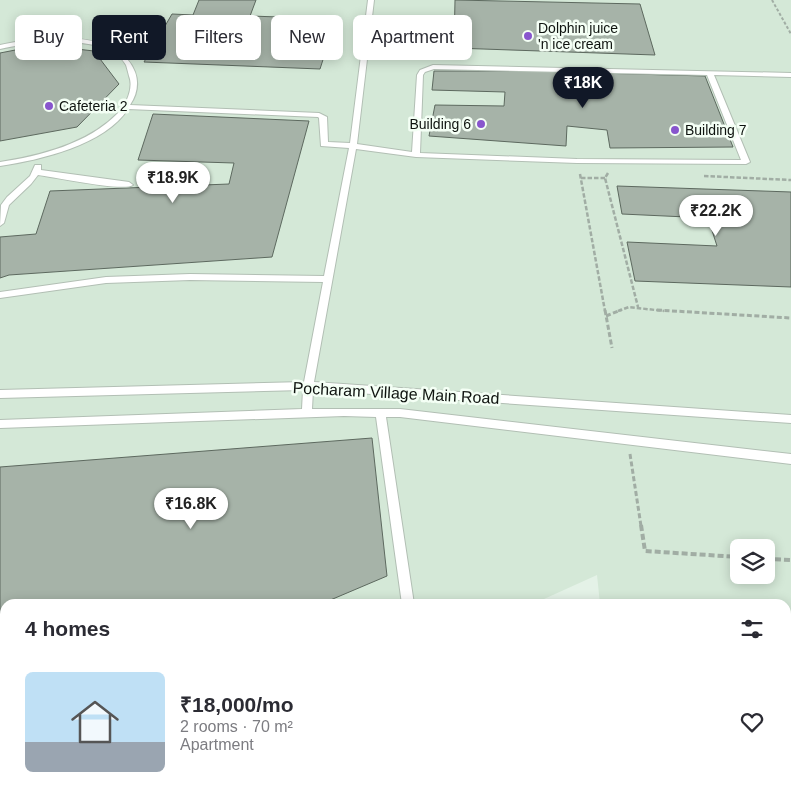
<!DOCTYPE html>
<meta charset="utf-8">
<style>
:root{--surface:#fff;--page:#f2f2f3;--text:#2b2b33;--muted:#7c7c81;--accent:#111827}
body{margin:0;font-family:Arial,sans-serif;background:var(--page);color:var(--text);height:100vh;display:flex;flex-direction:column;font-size:19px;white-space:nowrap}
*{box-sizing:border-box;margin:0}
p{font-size:16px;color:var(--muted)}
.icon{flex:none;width:28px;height:28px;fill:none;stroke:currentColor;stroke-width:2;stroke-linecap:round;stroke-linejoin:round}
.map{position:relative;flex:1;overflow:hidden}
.drawer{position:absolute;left:0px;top:599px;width:791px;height:196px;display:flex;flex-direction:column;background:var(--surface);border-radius:15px 15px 0 0;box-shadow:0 2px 12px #0003}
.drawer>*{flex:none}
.hud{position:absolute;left:15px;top:15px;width:500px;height:45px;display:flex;gap:10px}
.fabs{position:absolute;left:730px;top:539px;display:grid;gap:10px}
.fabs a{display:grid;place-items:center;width:45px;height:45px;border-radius:8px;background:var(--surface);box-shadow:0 2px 12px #0003;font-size:25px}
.price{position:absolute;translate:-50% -42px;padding:0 11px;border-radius:18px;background:#fff;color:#222;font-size:16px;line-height:32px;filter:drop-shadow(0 1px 2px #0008)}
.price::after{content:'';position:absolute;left:50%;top:30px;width:15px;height:11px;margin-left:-8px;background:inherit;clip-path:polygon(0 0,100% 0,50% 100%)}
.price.current{background:var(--accent);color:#fff}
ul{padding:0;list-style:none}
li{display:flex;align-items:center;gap:15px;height:125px;padding:0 25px}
li span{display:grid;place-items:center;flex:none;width:140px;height:100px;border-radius:8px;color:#555}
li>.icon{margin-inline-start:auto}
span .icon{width:60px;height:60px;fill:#fffc;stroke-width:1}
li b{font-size:21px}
h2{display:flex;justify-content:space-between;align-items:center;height:60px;padding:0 25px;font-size:21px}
.pill{padding:0 18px;border-radius:8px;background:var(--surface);box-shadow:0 2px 12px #0003;font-size:18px;line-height:45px}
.pill.current{background:var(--accent);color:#fff}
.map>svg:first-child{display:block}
.built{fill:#d4e8d7;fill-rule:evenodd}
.building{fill:#a6b3a8;stroke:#5d695f}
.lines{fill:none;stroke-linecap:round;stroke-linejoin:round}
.service-casing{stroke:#b2bfb4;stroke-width:2}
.minor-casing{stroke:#b2bfb4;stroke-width:2}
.path-far3{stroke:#a1ada4;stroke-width:2;stroke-dasharray:3 2;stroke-linecap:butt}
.path-far2{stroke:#a1ada4;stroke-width:2.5;stroke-dasharray:4.5 2;stroke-linecap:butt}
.path-far1{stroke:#a1ada4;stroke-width:3;stroke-dasharray:5 2.5;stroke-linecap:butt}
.path{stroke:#a1ada4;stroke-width:4;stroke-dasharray:6 3;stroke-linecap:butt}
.service{fill:#fff;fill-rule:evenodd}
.minor{fill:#fff;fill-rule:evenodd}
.poi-dot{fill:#8855cd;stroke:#f4fff5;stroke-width:2}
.labels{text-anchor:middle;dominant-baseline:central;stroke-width:5;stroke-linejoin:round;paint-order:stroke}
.far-poi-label{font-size:14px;fill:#0e130f;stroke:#f4fff5;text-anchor:start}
.street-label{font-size:16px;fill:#0e130f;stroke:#f4fff5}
</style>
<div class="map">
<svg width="791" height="794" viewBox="0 0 791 794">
<rect width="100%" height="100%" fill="#e4f2e7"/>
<path class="built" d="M0 0H791V794H622L621 790H786V604H600L597 575 533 604H5V790H154L147 794H0ZM739 548H766V575H739Z"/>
<g class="building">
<polygon points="199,0 256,0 250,16 336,19 320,69 144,62 172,14 193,15"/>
<polygon points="455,0 640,4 655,55 454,48"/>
<polygon points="41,45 94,51 119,84 77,127 0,141 0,53"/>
<polygon points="434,71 560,71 560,81 597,83 597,73 705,76 733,147 610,148 607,130 567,126 566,146 429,136 435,105 504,106 505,92 432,90"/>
<polygon points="153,114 309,121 272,257 9,275 0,278 0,237 36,234 50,191 229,184 234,163 138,160"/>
<polygon points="617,186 791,192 791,287 635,281 627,242 717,246 708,218 622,214"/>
<polygon points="372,438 387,576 321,604 5,604 5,786 0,787 0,467"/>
</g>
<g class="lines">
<defs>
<g id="service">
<path d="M368 0H374L357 144 412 152 417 75 420 70 433 65 791 73V77L714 75 750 162 746 164 577 163 416 157 356 149 314 382 791 415V423L313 390 312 409H400L791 454V464L400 417H386L414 604H402L376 417 344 416 0 428V420L302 409 303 390 0 398V390L304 382 323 282 190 280 106 283 0 298V292L106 277 190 274 324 276 349 148 321 146 319 118 318 117 128 109C105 145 40 160 0 166V162C40 156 88 144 118 113 126 105 134 88 129 76 128 72 127 68 126 65 108 32 30 42 0 49V45C37 37 118 27 135 72 139 83 137 95 130 105L319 113 327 117 328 142 350 143ZM434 69 707 75 741 160 577 159 420 153 423 75 425 72Z"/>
<path d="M35 165H41V170L129 182 133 185C124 192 54 177 38 175L31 184 9 205 4 223 0 226 1 205 7 197 30 176Z"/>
</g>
<polygon id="minor" points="425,790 454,790 452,794 423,794"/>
</defs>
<use href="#service" class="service-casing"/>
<use href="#minor" class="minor-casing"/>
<polyline class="path-far3" points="772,0 791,34"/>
<g class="path-far2">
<polyline points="608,173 605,178 638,307"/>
<polyline points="580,174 605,311"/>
<polyline points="704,176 791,180"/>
<polyline points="581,178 605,178"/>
<polyline points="618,311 629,307 664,311"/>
</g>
<g class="path-far1">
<polyline points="605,310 612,348"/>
<polyline points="657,310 791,318"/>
<polyline points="606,316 621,310"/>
<polyline points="630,454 641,526"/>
</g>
<g class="path">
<polyline points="641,525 645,551 739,557"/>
<polyline points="766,559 791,560"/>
</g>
<use href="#service" class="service"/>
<use href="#minor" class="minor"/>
</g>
<g class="poi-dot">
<circle cx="528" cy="36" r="5"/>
<circle cx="49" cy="106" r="5"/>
<circle cx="481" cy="124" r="5"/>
<circle cx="675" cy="130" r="5"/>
</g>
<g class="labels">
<g class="far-poi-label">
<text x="538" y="28">Dolphin juice<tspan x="538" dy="16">'n ice cream</tspan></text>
<text x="59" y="106">Cafeteria 2</text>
<text x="471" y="124" text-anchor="end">Building 6</text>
<text x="685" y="130">Building 7</text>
</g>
<g class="street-label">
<text transform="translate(396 393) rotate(3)">Pocharam Village Main Road</text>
</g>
</g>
</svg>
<div class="fabs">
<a><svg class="icon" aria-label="layers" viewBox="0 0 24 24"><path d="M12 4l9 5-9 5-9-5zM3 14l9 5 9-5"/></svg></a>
</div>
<b class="price current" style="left:583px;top:109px">₹18K</b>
<b class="price" style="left:173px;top:204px">₹18.9K</b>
<b class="price" style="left:716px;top:237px">₹22.2K</b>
<b class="price" style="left:191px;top:530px">₹16.8K</b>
<div class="hud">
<a class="pill">Buy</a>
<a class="pill current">Rent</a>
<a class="pill">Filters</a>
<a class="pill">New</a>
<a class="pill">Apartment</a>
</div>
<section class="drawer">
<h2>4 homes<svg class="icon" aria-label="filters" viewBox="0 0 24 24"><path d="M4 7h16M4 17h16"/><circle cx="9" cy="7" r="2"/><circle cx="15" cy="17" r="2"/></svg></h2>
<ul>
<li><span style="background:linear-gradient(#bfe0f5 70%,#9aa5b1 0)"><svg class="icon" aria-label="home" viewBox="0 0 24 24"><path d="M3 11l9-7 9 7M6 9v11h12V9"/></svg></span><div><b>₹18,000/mo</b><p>2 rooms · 70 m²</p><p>Apartment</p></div><svg class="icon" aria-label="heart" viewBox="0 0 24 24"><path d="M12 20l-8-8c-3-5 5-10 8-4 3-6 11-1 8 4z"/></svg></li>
</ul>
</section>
</div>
